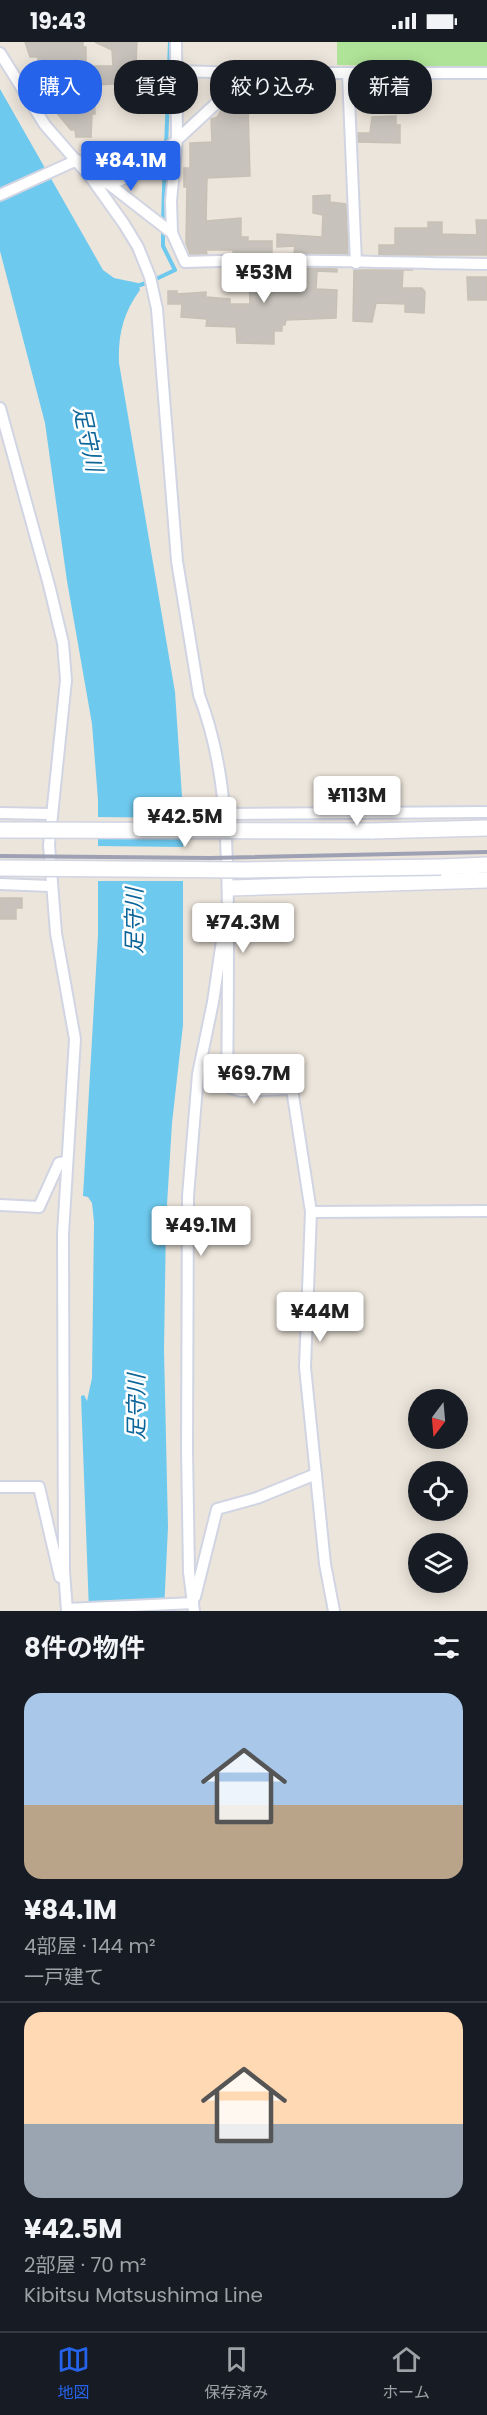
<!DOCTYPE html>
<html lang="ja">
<meta charset="utf-8">
<style>
:root{--surface:#171b24;--page:#242831;--text:#f1f3f6;--muted:#9ea1a6;--line:#363941;--accent:#2563eb}
body{margin:0;font-family:Poppins,"Noto Sans JP",sans-serif;background:var(--page);color:var(--text);height:100vh;display:flex;flex-direction:column;font-size:22px;white-space:nowrap}
*{box-sizing:border-box;margin:0}
p{font-size:20px;color:var(--muted)}
.icon{flex:none;width:33px;height:33px;fill:none;stroke:currentColor;stroke-width:2;stroke-linecap:round;stroke-linejoin:round}
.map{position:relative;height:1569px;overflow:hidden}
.details{display:flex;flex-direction:column;background:var(--surface);flex:1}
.details>*{flex:none}
.top-card{position:absolute;left:18px;top:18px;width:452px;height:54px;display:flex;gap:12px}
.needle{width:39px;rotate:196deg}
.fabs{position:absolute;left:408px;top:1347px;display:grid;gap:12px}
.fabs a{display:grid;place-items:center;width:60px;height:60px;border-radius:50%;background:var(--surface);box-shadow:0 3px 15px #0003;font-size:30px}
.price{position:absolute;translate:-50% -51px;padding:0 14px;border-radius:6px;background:#fff;color:#222;font-size:20px;line-height:39px;filter:drop-shadow(0 2px 3px #0008)}
.price::after{content:'';position:absolute;left:50%;top:36px;width:18px;height:14px;margin-left:-9px;background:inherit;clip-path:polygon(0 0,100% 0,50% 100%)}
.price.active{background:var(--accent);color:#fff}
ul{padding:0;list-style:none}
li{display:grid;align-content:center;gap:12px;height:318px;padding:0 24px}
li+li{border-top:2px solid var(--line)}
li span{display:grid;place-items:center;height:186px;border-radius:18px;color:#555}
li>.icon{margin-inline-start:auto}
span .icon{width:108px;height:108px;fill:#fffc;stroke-width:1}
li b{font-size:26px}
h2{display:flex;justify-content:space-between;align-items:center;height:72px;padding:0 24px;font-size:26px}
.tag{padding:0 21px;border-radius:24px;background:var(--surface);box-shadow:0 3px 15px #0003;font-size:21px;line-height:54px}
.tag.active{background:var(--accent);color:#fff}
.status{display:flex;justify-content:space-between;align-items:center;height:42px;padding:0 30px;background:var(--surface);direction:ltr}
.status svg{height:16px;fill:currentColor}
.dock{display:flex;justify-content:space-around;align-items:center;height:84px;border-top:2px solid var(--line);background:var(--surface);font-size:16px;color:var(--muted)}
.dock a{display:grid;justify-items:center;gap:3px}
.dock .active{color:var(--accent)}
.map>svg:first-child{display:block}
.green{fill:#afe397}
.water{fill:#6ec9ee}
.pier{fill:#ece5db}
.lines{fill:none;stroke-linecap:round;stroke-linejoin:round}
.stream{stroke:#6ec9ee;stroke-width:4}
.building{fill:#c7c2bb;stroke:#c7c1b5;stroke-width:1.5}
.minor-casing{stroke:#d1d4e2;stroke-width:14}
.secondary-casing{stroke:#d1d4e2;stroke-width:18}
.minor{stroke:#fff;stroke-width:10}
.secondary{stroke:#fff;stroke-width:15}
.rail{stroke:#9ea1b4;stroke-width:4}
.secondary-bridge-casing{stroke:#d1d4e2;stroke-width:18;stroke-linecap:butt}
.secondary-bridge{stroke:#fff;stroke-width:15}
.labels{text-anchor:middle;dominant-baseline:central;stroke-width:5;stroke-linejoin:round;paint-order:stroke}
.water-label{font-size:22px;font-style:italic;fill:#0d669a;stroke:#fff}
</style>
<div class="status"><b>19:43</b><svg viewBox="0 0 49 12"><path d="M0 12V9h3v3zM5 12V6h3v6zM10 12V3h3v9zM15 12V0h3v12zM26 1h20v11H26zM47 4h2v5h-2z"/></svg></div>
<div class="map">
<svg width="487" height="1569" viewBox="0 0 487 1569">
<rect width="100%" height="100%" fill="#ece5db"/>
<polygon class="green" points="337,0 487,0 487,25 337,23"/>
<path class="water" d="M0 47 103 228 114 236 138 241 140 248C123 271 118 293 119 321L175 650 183 769V983L172 1081 166 1179 164 1308 168 1485 164 1569H89L81 1354 84 1353 87 1359 92 1336 94 1180 92 1161 88 1155 83 1154 98 893V758L92 682 67 539 45 381 0 209Z"/>
<g class="pier">
<polygon points="95,775 186,776 186,796 95,795"/>
<polygon points="95,804 186,805 186,820 95,819"/>
<rect x="95" y="822" width="91" height="17"/>
</g>
<g class="lines">
<g class="stream">
<polyline points="166,106 170,0"/>
<polyline points="163,180 165,113"/>
<polyline points="156,237 175,228 163,204 163,188"/>
<polyline points="134,245 146,241"/>
</g>
</g>
<g class="building">
<polygon points="25,0 83,0 83,5 86,5 86,24 113,24 112,8 95,0 137,0 136,22 140,24 141,40 98,43 98,48 94,48 95,72 92,72 91,95 76,95 75,88 71,88 51,64 70,49 51,49 50,19 38,20 38,15 30,15"/>
<polygon points="248,66 250,134 207,136 206,179 241,176 241,195 248,195 248,199 272,199 272,211 233,211 233,208 206,208 207,212 190,212 186,201 187,145 184,145 184,126 190,126 190,101 212,100 211,77 217,75 222,67"/>
<polygon points="396,74 396,83 400,83 400,101 358,100 358,91 370,91 372,75"/>
<polygon points="330,153 330,160 346,162 348,212 294,211 295,204 277,205 277,192 322,195 323,173 313,171 313,154"/>
<polygon points="476,178 487,178 487,213 379,213 379,203 395,203 395,186 428,186 428,180 442,180 442,192 477,193"/>
<polygon points="253,226 272,226 272,230 303,230 302,226 337,227 337,230 317,229 316,247 337,248 336,276 286,278 285,283 282,283 282,289 274,289 274,302 237,301 236,285 206,284 207,277 181,275 182,262 168,262 168,249 177,249 177,252 206,250 206,255 230,257 230,262 250,262 249,233 253,233"/>
<polygon points="354,228 413,228 403,228 402,246 422,246 425,250 424,271 405,270 405,262 376,261 372,280 353,279"/>
<polygon points="467,235 487,235 487,258 468,258"/>
<polygon points="0,856 22,856 22,866 16,866 16,877 0,877"/>
</g>
<g class="lines">
<defs>
<g id="minor">
<path d="M0 11 45 83 92 137 124 182 138 205 150 235 157 267 177 519 199 653C227 726 227 797 228 874 228 929 228 984 227 1039L231 1046 241 1049 292 1047 311 1170 305 1325 325 1522 334 1569"/>
<polyline points="175,29 249,31"/>
<polyline points="348,32 356,221"/>
<polyline points="92,137 109,142 132,134 153,120 249,31 487,31"/>
<path d="M109 142 172 191 185 220C286 216 386 221 487 222"/>
<polyline points="0,153 77,118"/>
<polyline points="172,191 171,159 177,97 176,0"/>
<polyline points="0,366 49,543 63,601 66,638 49,803 56,891 75,997 63,1192 64,1529 67,1569"/>
<polyline points="0,771 51,772"/>
<polyline points="227,772 487,770"/>
<polyline points="0,842 50,844"/>
<polyline points="0,1163 39,1165 59,1121 66,1120"/>
<polyline points="311,1170 487,1169"/>
<polyline points="0,1445 39,1445 60,1535"/>
<polyline points="195,1555 217,1467 257,1456 316,1432"/>
<polyline points="67,1567 193,1561"/>
<polyline points="194,1569 189,1530 187,1408 188,1154 198,1032 213,960 224,885"/>
</g>
<g id="secondary">
<polyline points="371,789 487,786"/>
<polyline points="441,825 487,823"/>
<polyline points="230,846 487,838"/>
</g>
</defs>
<use href="#minor" class="minor-casing"/>
<use href="#secondary" class="secondary-casing"/>
<use href="#minor" class="minor"/>
<use href="#secondary" class="secondary"/>
<polyline class="rail" points="0,814 210,816 487,810"/>
<defs>
<g id="secondary-bridge">
<polyline points="0,788 371,789"/>
<polyline points="0,826 245,828 441,825"/>
</g>
</defs>
<use href="#secondary-bridge" class="secondary-bridge-casing"/>
<use href="#secondary-bridge" class="secondary-bridge"/>
</g>
<g class="labels">
<g class="water-label">
<text transform="translate(88 397) rotate(78)">足守川</text>
<text transform="translate(134 879) rotate(-90)">足守川</text>
<text transform="translate(136 1365) rotate(-90)">足守川</text>
</g>
</g>
</svg>
<div class="fabs">
<a><svg class="needle" viewBox="-14 -14 28 28"><path d="M0-13l5 13h-10z" fill="#e53935"/><path d="M0 13l5-13h-10z" fill="#9ea1a6"/></svg></a>
<a><svg class="icon" aria-label="locate" viewBox="0 0 24 24"><circle cx="12" cy="12" r="6"/><path d="M12 2v4M12 18v4M2 12h4M18 12h4"/></svg></a>
<a><svg class="icon" aria-label="layers" viewBox="0 0 24 24"><path d="M12 4l9 5-9 5-9-5zM3 14l9 5 9-5"/></svg></a>
</div>
<b class="price active" style="left:131px;top:150px">¥84.1M</b>
<b class="price" style="left:264px;top:262px">¥53M</b>
<b class="price" style="left:357px;top:785px">¥113M</b>
<b class="price" style="left:185px;top:806px">¥42.5M</b>
<b class="price" style="left:243px;top:912px">¥74.3M</b>
<b class="price" style="left:254px;top:1063px">¥69.7M</b>
<b class="price" style="left:201px;top:1215px">¥49.1M</b>
<b class="price" style="left:320px;top:1301px">¥44M</b>
<div class="top-card">
<a class="tag active">購入</a>
<a class="tag">賃貸</a>
<a class="tag">絞り込み</a>
<a class="tag">新着</a>
</div>
</div>
<section class="details">
<h2>8件の物件<svg class="icon" aria-label="filters" viewBox="0 0 24 24"><path d="M4 7h16M4 17h16"/><circle cx="9" cy="7" r="2"/><circle cx="15" cy="17" r="2"/></svg></h2>
<ul>
<li><span style="background:linear-gradient(#a9c7e8 60%,#b9a48a 0)"><svg class="icon" aria-label="home" viewBox="0 0 24 24"><path d="M3 11l9-7 9 7M6 9v11h12V9"/></svg></span><div><b>¥84.1M</b><p>4部屋 · 144 m²</p><p>一戸建て</p></div></li>
<li><span style="background:linear-gradient(#ffd9b3 60%,#9aa5b1 0)"><svg class="icon" aria-label="home" viewBox="0 0 24 24"><path d="M3 11l9-7 9 7M6 9v11h12V9"/></svg></span><div><b>¥42.5M</b><p>2部屋 · 70 m²</p><p>Kibitsu Matsushima Line</p></div></li>
</ul>
</section>
<nav class="dock">
<a class="active"><svg class="icon" aria-label="map" viewBox="0 0 24 24"><path d="M3 6l6-2 6 2 6-2v14l-6 2-6-2-6 2zM9 4v14M15 6v14"/></svg>地図</a>
<a><svg class="icon" aria-label="saved" viewBox="0 0 24 24"><path d="M7 4h10v16l-5-4-5 4z"/></svg>保存済み</a>
<a><svg class="icon" aria-label="home" viewBox="0 0 24 24"><path d="M3 11l9-7 9 7M6 9v11h12V9"/></svg>ホーム</a>
</nav>
